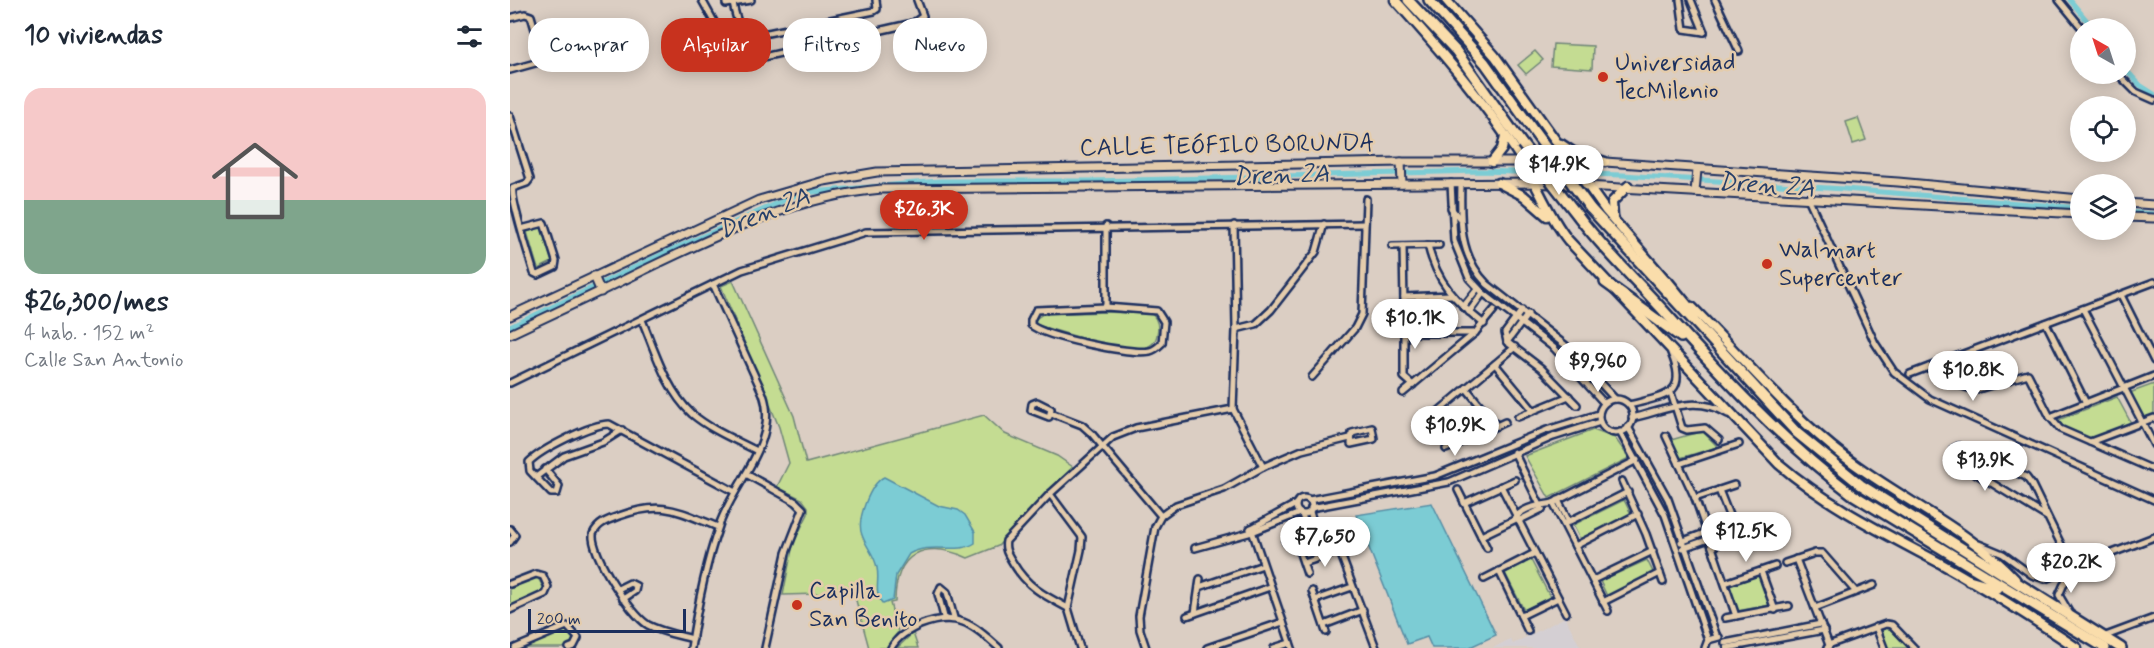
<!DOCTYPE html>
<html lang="es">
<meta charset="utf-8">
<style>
:root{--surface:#fff;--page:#f2f2f3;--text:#1f2937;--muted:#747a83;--line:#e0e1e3;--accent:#c8321e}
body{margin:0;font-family:Mynerve,sans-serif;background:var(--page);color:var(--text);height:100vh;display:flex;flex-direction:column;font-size:22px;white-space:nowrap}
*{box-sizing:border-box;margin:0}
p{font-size:20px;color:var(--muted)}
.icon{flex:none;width:33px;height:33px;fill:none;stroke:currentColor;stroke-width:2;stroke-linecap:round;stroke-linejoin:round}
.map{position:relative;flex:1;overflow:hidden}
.sheet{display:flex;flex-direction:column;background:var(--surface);width:510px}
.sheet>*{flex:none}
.top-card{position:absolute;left:18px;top:18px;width:570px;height:54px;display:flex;gap:12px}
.needle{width:39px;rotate:321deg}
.buttons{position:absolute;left:1560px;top:18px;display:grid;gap:12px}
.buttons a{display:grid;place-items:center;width:66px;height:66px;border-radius:50%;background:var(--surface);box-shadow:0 3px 15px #0003;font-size:30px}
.scale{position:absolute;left:18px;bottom:15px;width:158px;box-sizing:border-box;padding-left:6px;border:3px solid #1b2f5e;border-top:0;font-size:16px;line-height:21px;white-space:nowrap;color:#1b2f5e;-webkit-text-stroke:4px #e4ccac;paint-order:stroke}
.price{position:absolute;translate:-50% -51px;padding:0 14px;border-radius:21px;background:#fff;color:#222;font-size:20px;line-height:39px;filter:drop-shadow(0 2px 3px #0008)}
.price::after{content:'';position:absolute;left:50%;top:36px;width:18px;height:14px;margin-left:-9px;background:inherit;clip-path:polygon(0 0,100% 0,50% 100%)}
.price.active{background:var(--accent);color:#fff}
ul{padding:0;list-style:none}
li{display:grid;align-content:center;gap:12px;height:318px;padding:0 24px}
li+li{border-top:2px solid var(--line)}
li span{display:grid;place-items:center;height:186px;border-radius:18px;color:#555}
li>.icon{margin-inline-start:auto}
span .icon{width:108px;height:108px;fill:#fffc;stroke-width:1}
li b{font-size:26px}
h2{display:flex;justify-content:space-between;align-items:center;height:72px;padding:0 24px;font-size:26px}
.chip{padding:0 21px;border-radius:24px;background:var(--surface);box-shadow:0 3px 15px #0003;font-size:21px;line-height:54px}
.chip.active{background:var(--accent);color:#fff}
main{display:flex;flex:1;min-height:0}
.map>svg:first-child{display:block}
.built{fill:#d4cfd3}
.green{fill:#c4dc92;stroke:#708678;stroke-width:1.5}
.water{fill:#7bccd4;stroke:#558da5;stroke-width:1.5}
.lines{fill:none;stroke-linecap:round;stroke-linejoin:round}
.canal{stroke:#7bccd4;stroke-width:5}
.street-casing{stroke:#1b2f5e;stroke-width:10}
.secondary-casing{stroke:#1b2f5e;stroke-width:11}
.primary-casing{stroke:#1b2f5e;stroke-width:13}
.highway-casing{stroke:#1b2f5e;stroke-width:14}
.street{stroke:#e4ccac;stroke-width:5}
.secondary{stroke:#e4ccac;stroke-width:7}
.primary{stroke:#faddab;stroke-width:8}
.highway{stroke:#faddab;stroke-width:9}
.highway-bridge-casing{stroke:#1b2f5e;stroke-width:14;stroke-linecap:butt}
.highway-bridge{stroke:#faddab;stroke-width:9}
.poi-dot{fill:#c8321e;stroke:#e4ccac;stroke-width:2}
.labels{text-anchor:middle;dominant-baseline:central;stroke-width:5;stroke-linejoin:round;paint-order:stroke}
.poi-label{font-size:24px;fill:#1b2f5e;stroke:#e4ccac;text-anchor:start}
.street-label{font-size:24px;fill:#1b2f5e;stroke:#e4ccac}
.water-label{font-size:26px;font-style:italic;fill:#253f6a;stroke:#e4ccac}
</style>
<main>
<section class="sheet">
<h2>10 viviendas<svg class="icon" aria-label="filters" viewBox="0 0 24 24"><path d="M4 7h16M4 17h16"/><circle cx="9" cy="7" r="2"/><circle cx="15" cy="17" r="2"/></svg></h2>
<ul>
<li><span style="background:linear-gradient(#f6c9c9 60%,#7fa58c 0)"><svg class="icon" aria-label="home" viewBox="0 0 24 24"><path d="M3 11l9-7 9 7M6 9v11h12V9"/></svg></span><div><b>$26,300/mes</b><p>4 hab. · 152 m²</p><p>Calle San Antonio</p></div></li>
</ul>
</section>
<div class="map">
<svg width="1644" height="648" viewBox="0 0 1644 648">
<rect width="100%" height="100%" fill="#dbcec3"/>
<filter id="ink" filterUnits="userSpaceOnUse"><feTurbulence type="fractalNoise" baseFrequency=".0167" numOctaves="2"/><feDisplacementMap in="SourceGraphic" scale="12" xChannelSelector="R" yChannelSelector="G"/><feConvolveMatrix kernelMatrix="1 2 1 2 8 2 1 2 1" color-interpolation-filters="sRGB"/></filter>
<g filter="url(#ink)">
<polygon class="built" points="1055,617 1071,648 983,648 1000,639 1003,644"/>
<g class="green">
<polygon points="1043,44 1083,46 1082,69 1041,66"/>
<polygon points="1025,51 1033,60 1016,74 1008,65"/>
<polygon points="1348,118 1356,140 1343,144 1336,122"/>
<polygon points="31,226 42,262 28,269 17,232"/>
<path d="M223 281 284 416 296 463 474 415 495 434 547 456 563 467 488 546 458 558C415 539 385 552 385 602L380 603 388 632 377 648H359L344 593 273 595 283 544 298 514V507L292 499 267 487 279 463 269 427 211 286Z"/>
<path d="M597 312 642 314C648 320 649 327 647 335 646 341 641 346 634 348 611 352 551 332 527 325L524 320 533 314Z"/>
<polygon points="1644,384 1644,415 1628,420 1614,395"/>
<polygon points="1607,397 1621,423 1575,440 1547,428 1543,422"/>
<polygon points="1083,430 1105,438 1119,458 1039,498 1015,456"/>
<polygon points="1192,431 1208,447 1170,458 1161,440"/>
<polygon points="1114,500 1121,514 1070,539 1063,525"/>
<polygon points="1021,560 1040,597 1014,610 995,573"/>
<polygon points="1137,560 1144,574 1097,596 1090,581"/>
<polygon points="1249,575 1260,605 1227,611 1219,584"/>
<polygon points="24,578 28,578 35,590 32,593 0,607 0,589"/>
<polygon points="1379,628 1399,648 1376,648 1369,630"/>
<polygon points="55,629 64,636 64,643 53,648 14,648"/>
<polygon points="403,633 408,648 387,648"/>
</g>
<g class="water">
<path d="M374 477 429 506 448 510 455 515 465 532V543C448 555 421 541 399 554L386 575 383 600 373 604C363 593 370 581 367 568 365 555 356 547 352 535 346 520 360 484 374 477Z"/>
<polygon points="922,503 986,635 958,648 922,648 917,637 897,644 846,515"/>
</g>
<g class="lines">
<g class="canal">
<polyline points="1560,0 1583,28"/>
<polyline points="1616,70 1630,85 1644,94"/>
<polyline points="1616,212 1644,214"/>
<polyline points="0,327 159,251 291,193 429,181 583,181 969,171 1112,175 1334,189 1570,208"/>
</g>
<defs>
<g id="street">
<polyline points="192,0 222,54 231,62 403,23 413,16 407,0"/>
<polyline points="1170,0 1174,29 1194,32"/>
<polyline points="1181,0 1194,32"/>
<polyline points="1205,0 1229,51"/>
<polyline points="1549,0 1572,28"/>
<path d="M223 3C226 19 229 35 248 35L364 11 367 9 366 0"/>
<polyline points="216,4 241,0"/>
<polyline points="0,18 15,14 21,16 33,56 29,62 0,70"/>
<polyline points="1608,74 1626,92 1644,100"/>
<path d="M0 116 20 179 17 183 3 188C0 198 20 259 24 273L28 275 45 267 46 261 34 223 11 229"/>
<polyline points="941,183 944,241 959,278 973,293 1044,348 1094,403"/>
<path d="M951 184C950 220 949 256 977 284L1055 345 1105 399"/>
<polyline points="1298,198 1365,343 1384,372 1420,399 1644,500"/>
<polyline points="941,208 950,219"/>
<polyline points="724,225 726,329 723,409 753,467"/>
<polyline points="596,226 596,307"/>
<path d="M918 245C926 281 946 302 974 324"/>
<polyline points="882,246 929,245"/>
<polyline points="893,246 894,305"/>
<polyline points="1611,295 1644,361"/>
<polyline points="894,297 941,295"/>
<path d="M596 307 647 311 654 322 652 343C648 347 645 350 640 351 621 355 535 337 521 325V320L526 310Z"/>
<polyline points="953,307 968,288"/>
<polyline points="1573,309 1644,445"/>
<polyline points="959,312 973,293"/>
<path d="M132 320C145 351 156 390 182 414 201 430 226 440 247 451"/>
<polyline points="1536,323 1576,403"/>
<polyline points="894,324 894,377 903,385"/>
<polyline points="726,329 746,324 761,310 806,252 814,224"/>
<polyline points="894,333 965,333"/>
<polyline points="997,342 1031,368 1067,405"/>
<polyline points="997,342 995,333 1012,310"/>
<polyline points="997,342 1018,314"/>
<polyline points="985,364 1023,410"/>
<polyline points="1419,367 1449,385 1465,390 1518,374 1540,417 1550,429 1644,470"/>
<polyline points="1400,374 1644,282"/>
<polyline points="802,377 845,328 852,314 856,199"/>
<polyline points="0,383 232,270 356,232 855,224"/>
<polyline points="956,388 987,426"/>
<polyline points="893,393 965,333 984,310"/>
<polyline points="1161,393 1172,428 1177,430 1195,428 1209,440"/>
<circle cx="1106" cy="416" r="17"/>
<polygon points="527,402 541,409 539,417 521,410 522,404"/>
<path d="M1119 405C1153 396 1180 396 1161 353"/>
<polyline points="541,413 572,425 582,434 651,516"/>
<polyline points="925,414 949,443"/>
<polyline points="1008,417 1059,396"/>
<polyline points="1540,417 1644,376"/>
<path d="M1122 418C1157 410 1185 394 1218 414"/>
<polyline points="917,421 1005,347"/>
<polyline points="1118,427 1158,499 1207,637"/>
<polygon points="862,428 864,439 841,444 842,433"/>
<polyline points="1110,432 1155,515 1198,640"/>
<polyline points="1156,436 1185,498 1226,616"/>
<polyline points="1580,442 1644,418"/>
<polyline points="936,449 995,422"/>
<polyline points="1004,452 1032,509"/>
<polyline points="1169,464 1229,444"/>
<path d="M35 469 49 486 47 493H41L20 471 19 462C32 449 81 424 99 424L225 492"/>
<polyline points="236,474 286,502 293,509 276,553 255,648"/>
<polyline points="26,477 54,456 93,442 112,430"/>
<polyline points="1112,481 1136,534 1153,582"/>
<polyline points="991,486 1056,613"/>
<polyline points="948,490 977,548"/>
<polyline points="1209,490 1228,538"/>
<polyline points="540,494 572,537 571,550 558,608 570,648"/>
<polyline points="1185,498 1224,485"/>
<circle cx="794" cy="506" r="8"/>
<polyline points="799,500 925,476 1037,430 1089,414"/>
<polyline points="1048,500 1059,522"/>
<polyline points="954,503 1005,480"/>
<polyline points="1043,503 1098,611"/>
<polyline points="801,508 939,482 1043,437 1090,422"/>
<polyline points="800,512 806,532"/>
<polyline points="792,514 798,535"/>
<polyline points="1537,517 1452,465 1444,457 1443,449 1449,446 1516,477 1522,485 1563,569"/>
<polyline points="1008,521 1032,509"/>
<polyline points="1054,524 1118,492"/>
<polyline points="741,528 782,648"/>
<polyline points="821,528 866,648"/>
<polyline points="0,529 5,535 0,542"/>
<polyline points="740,529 786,504"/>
<path d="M971 536 1004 520C1012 506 1030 506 1043 503L1127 460"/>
<polyline points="785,539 797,574"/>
<polyline points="776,542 829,525"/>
<polyline points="1171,542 1197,532"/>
<polyline points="1469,544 1493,554 1522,575 1535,579 1644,537"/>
<polyline points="1065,546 1128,514"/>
<polyline points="1202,546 1241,534"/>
<polyline points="685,548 742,532 790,513"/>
<polyline points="1173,548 1199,539"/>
<polyline points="1286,559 1319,645"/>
<polyline points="794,563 829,551"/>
<polyline points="1275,563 1305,553 1312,553 1346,592"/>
<polyline points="989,571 1018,631"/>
<polyline points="1251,571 1265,610"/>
<polyline points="1559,573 1549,595 1559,612"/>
<polyline points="974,579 1025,553"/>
<polyline points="1083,580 1143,551"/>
<polyline points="1215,583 1265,566"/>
<polyline points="0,584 26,574 33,576 38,587 35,594 0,610"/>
<polyline points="689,587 753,565"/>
<polyline points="108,589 120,583 126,586 125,591 113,599"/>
<polyline points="802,591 816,632"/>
<polyline points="805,600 842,587"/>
<polyline points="1093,602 1150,573"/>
<path d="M558 608C535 596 517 587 503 563 499 556 494 550 496 541L540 494 603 437 626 428 723 409"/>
<polyline points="1305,608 1364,585"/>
<polyline points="685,613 690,579"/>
<polyline points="677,616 760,587"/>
<polyline points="1011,616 1048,598"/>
<polyline points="434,617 428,594 431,587 437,592 444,618"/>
<polyline points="1215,618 1279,606"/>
<polyline points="814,625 853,610"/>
<polyline points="1366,627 1374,648"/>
<polyline points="1593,637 1644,618"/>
<path d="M183 639C168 635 151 632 138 625 120 614 81 554 83 534 88 523 98 520 109 516 153 500 167 511 208 527"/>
<polyline points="1215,643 1311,624"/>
<polyline points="5,648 57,626 68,638 64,646 59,648"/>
<path d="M181 648C187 609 196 563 209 526 223 483 270 442 253 394L203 284"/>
<path d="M381 648C388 636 398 631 410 625 446 611 462 623 489 648"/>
<polyline points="636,648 630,630 629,616 645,527 651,516 666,505 714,489 753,467 792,450 840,438"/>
<polyline points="697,648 773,622"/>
<polyline points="764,648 780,643"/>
<polyline points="1195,648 1198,640 1209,637"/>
<polyline points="1217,648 1314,630"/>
<polyline points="1317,648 1321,644 1376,624 1382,625 1404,648"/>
</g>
<g id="secondary">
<polyline points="891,162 892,184"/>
<polyline points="1185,192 1187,170"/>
<polyline points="1616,203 1644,205"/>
<polyline points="1616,217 1644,218"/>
<polyline points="84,276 91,292"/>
<polyline points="0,316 249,200 314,181 367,172 891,162 1095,162 1388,182 1570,199"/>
<path d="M0 334C44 313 88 293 132 271 209 234 286 196 372 189L1023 183 1570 214"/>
</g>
<g id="primary">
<path d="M885 0C931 51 975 102 1012 160 1028 186 1038 215 1058 240L1269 464C1318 506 1374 533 1430 563 1477 589 1522 618 1567 648"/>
<polyline points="936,0 985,56 1096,211 1160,285"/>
<polyline points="1051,144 1063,152 1095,162"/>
<polyline points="982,162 992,149 995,136"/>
<polyline points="989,183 1014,196 1037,216"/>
<polyline points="1103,217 1102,202 1118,186"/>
<path d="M1182 307C1232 357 1279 414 1335 457 1391 500 1457 528 1505 579"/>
</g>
<g id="highway">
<polyline points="898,0 946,51 1012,144"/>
<polyline points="919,0 975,63 1025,133"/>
<polyline points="1080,208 1287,433 1351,485 1611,648"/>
<path d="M1069 217C1094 250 1124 278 1152 309 1211 375 1271 440 1342 494L1595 648"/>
<polyline points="1157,281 1185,315"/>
<polyline points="1095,282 1171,337"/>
<polyline points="1459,580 1487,588"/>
</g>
</defs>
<use href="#street" class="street-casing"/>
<use href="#secondary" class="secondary-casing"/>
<use href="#primary" class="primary-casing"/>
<use href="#highway" class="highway-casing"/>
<use href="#street" class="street"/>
<use href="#secondary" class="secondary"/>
<use href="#primary" class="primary"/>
<use href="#highway" class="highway"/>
<defs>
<g id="highway-bridge">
<polyline points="1025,133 1080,208"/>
<polyline points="1012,144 1069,217"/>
</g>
</defs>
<use href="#highway-bridge" class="highway-bridge-casing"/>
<use href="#highway-bridge" class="highway-bridge"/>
</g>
</g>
<g class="poi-dot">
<circle cx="1093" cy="77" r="6"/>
<circle cx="1257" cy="264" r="6"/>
<circle cx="287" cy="605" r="6"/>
</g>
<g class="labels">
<g class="poi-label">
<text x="1105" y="63">Universidad<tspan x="1105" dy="28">TecMilenio</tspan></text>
<text x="1269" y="250">Walmart<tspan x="1269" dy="28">Supercenter</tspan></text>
<text x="299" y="591">Capilla<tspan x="299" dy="28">San Benito</tspan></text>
</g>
<g class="street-label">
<text transform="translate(717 146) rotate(-1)">CALLE TEÓFILO BORUNDA</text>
</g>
<g class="water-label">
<text transform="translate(771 176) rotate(-2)">Dren 2A</text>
<text transform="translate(1256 186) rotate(4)">Dren 2A</text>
<text transform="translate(254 214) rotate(-22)">Dren 2A</text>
</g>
</g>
</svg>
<div class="buttons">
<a><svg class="needle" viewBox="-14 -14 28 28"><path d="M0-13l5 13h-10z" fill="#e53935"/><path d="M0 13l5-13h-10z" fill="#747a83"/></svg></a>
<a><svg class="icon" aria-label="locate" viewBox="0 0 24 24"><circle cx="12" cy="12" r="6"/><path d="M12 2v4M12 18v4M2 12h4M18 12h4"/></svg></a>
<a><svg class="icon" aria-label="layers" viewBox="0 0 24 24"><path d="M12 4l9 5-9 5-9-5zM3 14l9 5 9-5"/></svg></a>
</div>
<div class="scale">200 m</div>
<b class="price" style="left:1049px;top:196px">$14.9K</b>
<b class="price active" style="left:414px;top:241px">$26.3K</b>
<b class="price" style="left:905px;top:350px">$10.1K</b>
<b class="price" style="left:1088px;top:393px">$9,960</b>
<b class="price" style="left:1463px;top:402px">$10.8K</b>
<b class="price" style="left:945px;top:457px">$10.9K</b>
<b class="price" style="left:1475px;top:492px">$13.9K</b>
<b class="price" style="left:1236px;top:563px">$12.5K</b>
<b class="price" style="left:815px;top:568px">$7,650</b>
<b class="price" style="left:1561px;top:594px">$20.2K</b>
<div class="top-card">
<a class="chip">Comprar</a>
<a class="chip active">Alquilar</a>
<a class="chip">Filtros</a>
<a class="chip">Nuevo</a>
</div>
</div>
</main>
